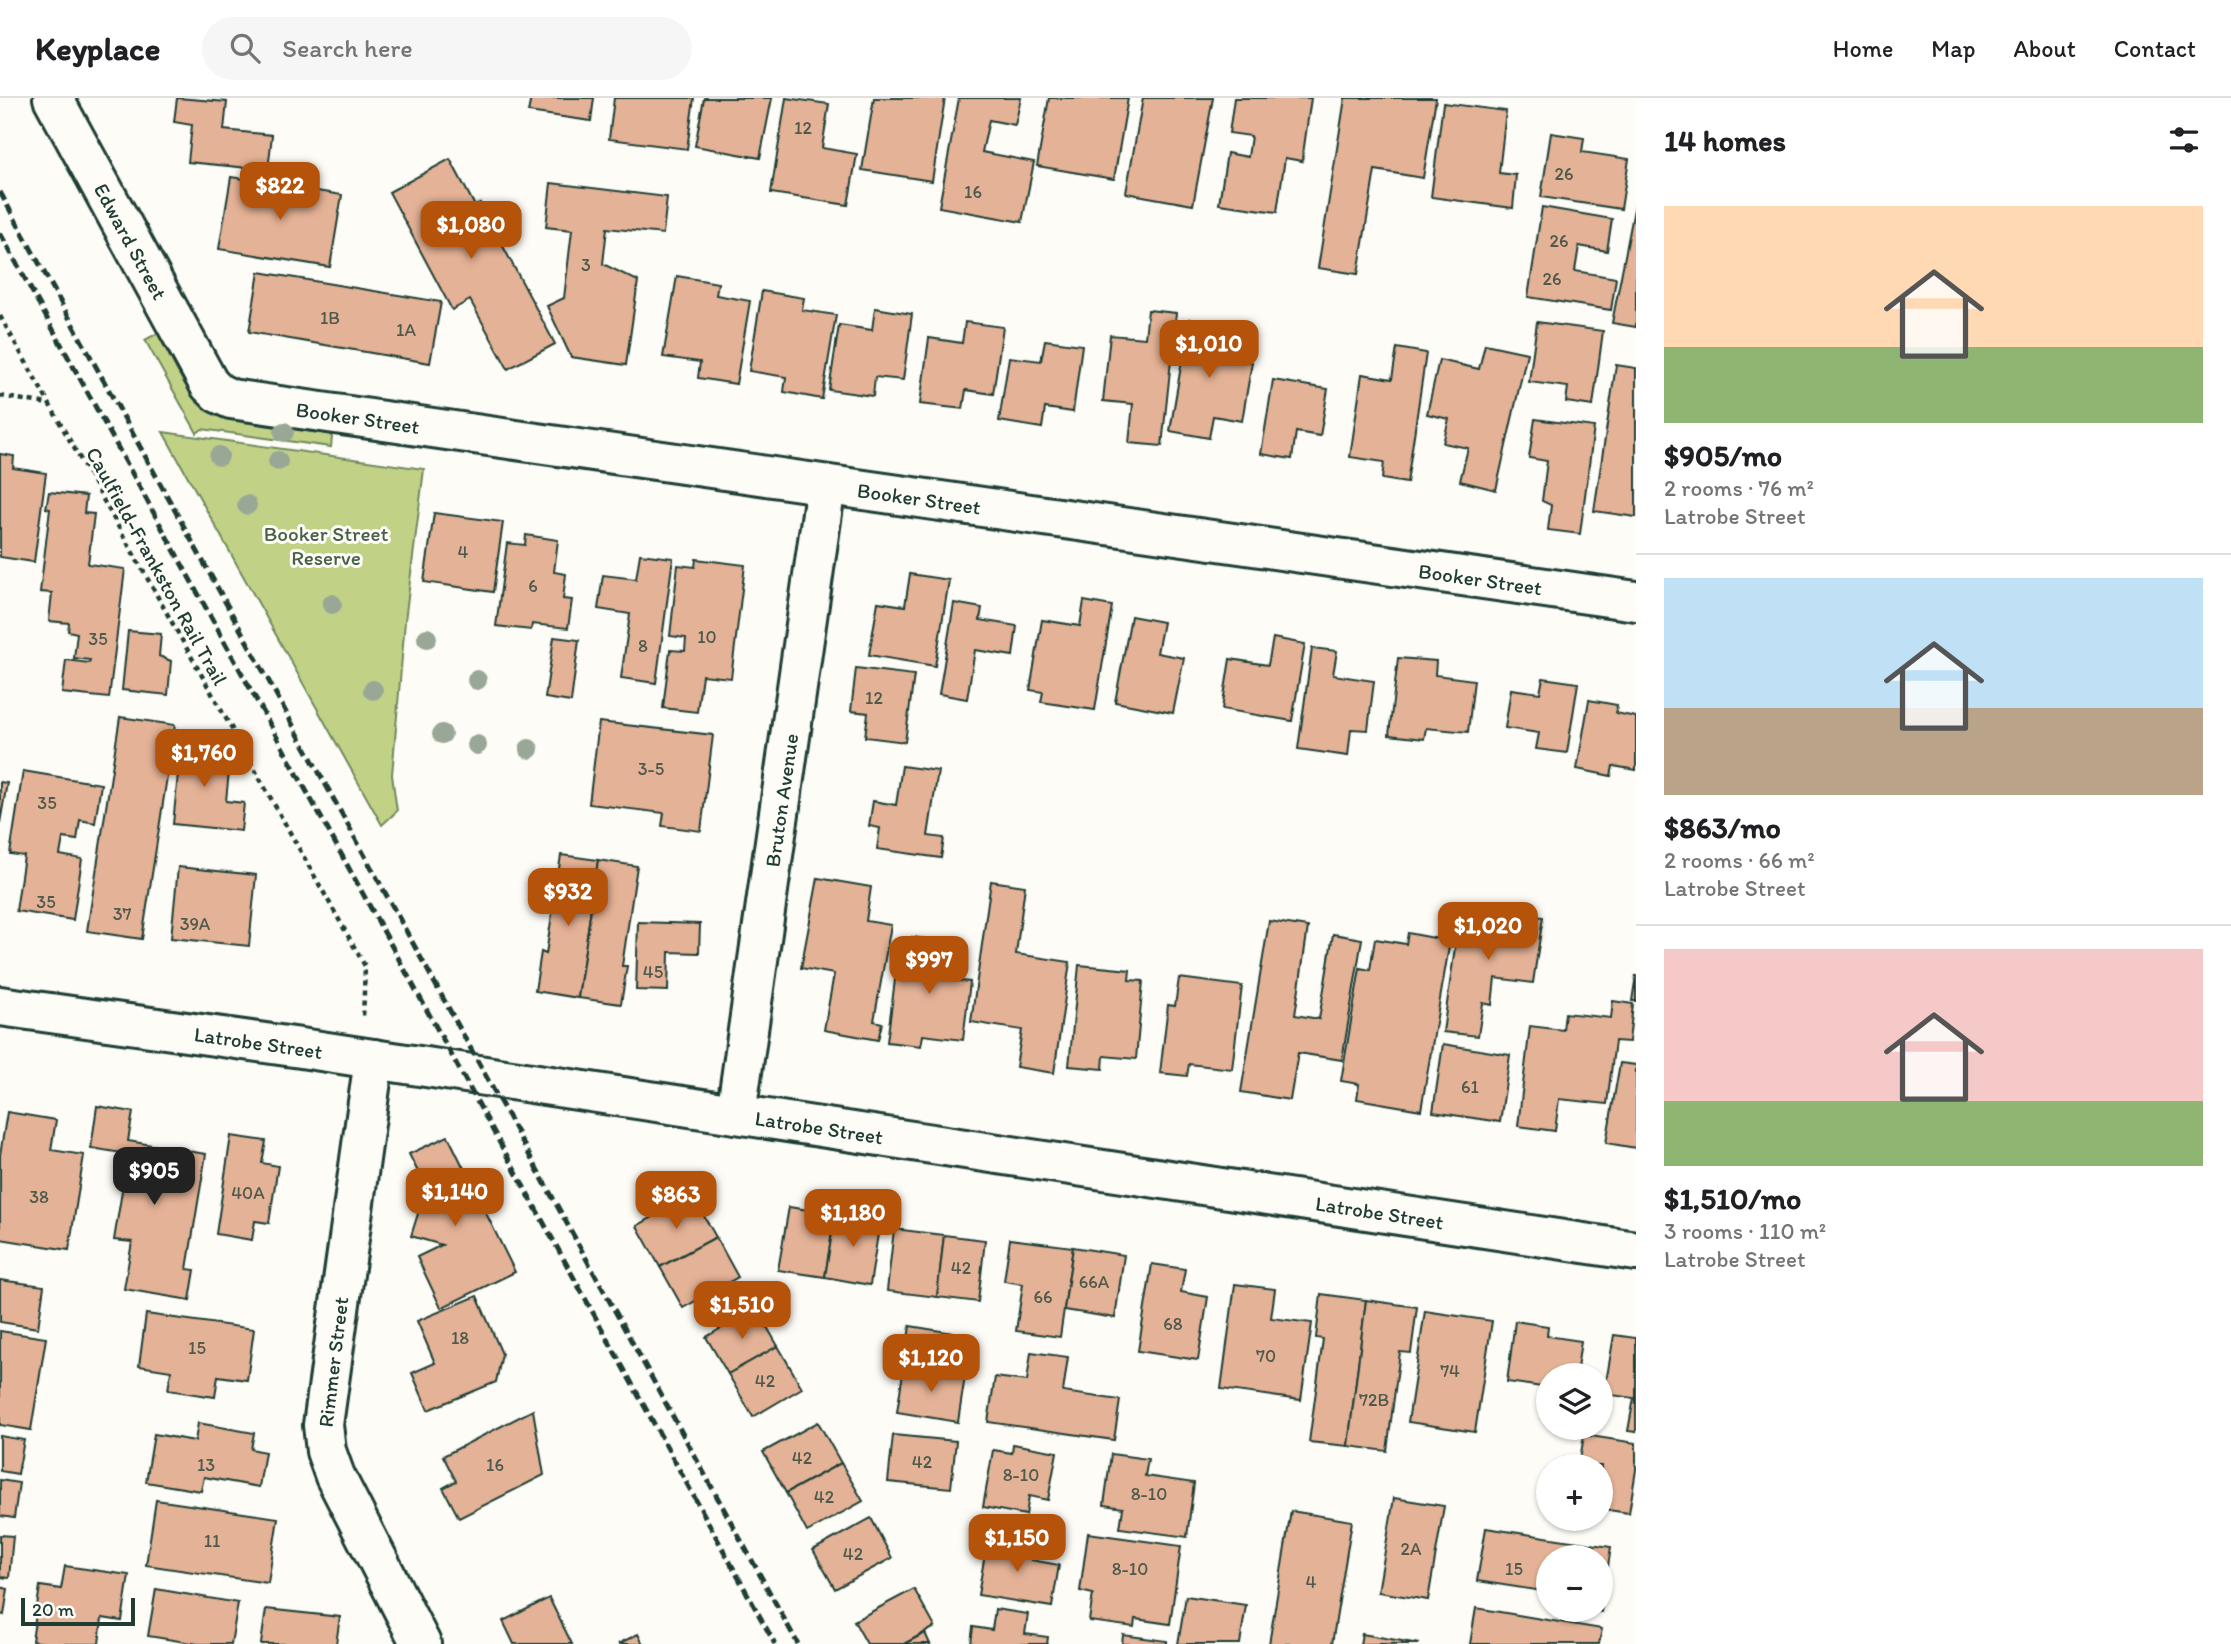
<!DOCTYPE html>
<meta charset="utf-8">
<style>
:root{--surface:#fff;--page:#f6f6f6;--text:#202124;--muted:#757577;--line:#e0e0e0;--accent:#b45309}
body{margin:0;font-family:Itim,sans-serif;background:var(--page);color:var(--text);height:100vh;display:flex;flex-direction:column;font-size:26px;white-space:nowrap}
*{box-sizing:border-box;margin:0}
p{font-size:23px;color:var(--muted)}
.icon{flex:none;width:38px;height:38px;fill:none;stroke:currentColor;stroke-width:2;stroke-linecap:round;stroke-linejoin:round}
.map{position:relative;flex:1;overflow:hidden}
.panel{display:flex;flex-direction:column;background:var(--surface);width:595px}
.panel>*{flex:none}
.controls{position:absolute;left:1536px;top:1265px;display:grid;gap:14px}
.controls a{display:grid;place-items:center;width:77px;height:77px;border-radius:50%;background:var(--surface);box-shadow:0 2px 5px #0004;font-size:35px}
.scale{position:absolute;left:21px;bottom:18px;width:114px;box-sizing:border-box;padding-left:7px;border:4px solid #1f3d34;border-top:0;font-size:19px;line-height:24px;white-space:nowrap;color:#1f3d34;-webkit-text-stroke:5px #fdfcf7;paint-order:stroke}
.price{position:absolute;translate:-50% -60px;padding:0 16px;border-radius:14px;background:var(--accent);color:#fff;font-size:23px;line-height:46px;filter:drop-shadow(0 2px 4px #0008)}
.price::after{content:'';position:absolute;left:50%;top:42px;width:21px;height:16px;margin-left:-10px;background:inherit;clip-path:polygon(0 0,100% 0,50% 100%)}
.price.on{background:#222;color:#fff}
ul{padding:0;list-style:none}
li{display:grid;align-content:center;gap:14px;height:371px;padding:0 28px}
li+li{border-top:2px solid var(--line)}
li span{display:grid;place-items:center;height:217px;border-radius:0px;color:#555}
li>.icon{margin-inline-start:auto}
span .icon{width:126px;height:126px;fill:#fffc;stroke-width:1}
li b{font-size:30px}
h2{display:flex;justify-content:space-between;align-items:center;height:84px;padding:0 28px;font-size:30px}
header{display:flex;align-items:center;gap:42px;box-sizing:border-box;height:98px;padding:0 35px;background:var(--surface);border-bottom:2px solid var(--line)}
header strong{font-size:33px}
nav{display:flex;gap:38px;margin-inline-start:auto;font-size:24px}
.search{width:490px;height:63px;background:var(--page);display:flex;align-items:center;gap:18px;box-sizing:border-box;padding:0 24px;border-radius:38px;color:var(--muted);font-size:26px}
main{display:flex;flex:1;min-height:0}
.map>svg:first-child{display:block}
.green{fill:#c1d287;stroke:#70885e;stroke-width:2}
.building{fill:#e4b296;stroke:#1f3d34;stroke-width:2}
.lines{fill:none;stroke-linecap:round;stroke-linejoin:round}
.street-casing{stroke:#1f3d34;stroke-width:44}
.secondary-casing{stroke:#1f3d34;stroke-width:44}
.path{stroke:#1f3d34;stroke-width:4.5;stroke-dasharray:5 5;stroke-linecap:butt}
.street{stroke:#fdfcf7;stroke-width:38}
.secondary{stroke:#fdfcf7;stroke-width:38}
.rail{stroke:#1f3d34;stroke-width:5;stroke-dasharray:10 5;stroke-linecap:butt}
.tree{fill:#99a797}
.labels{text-anchor:middle;dominant-baseline:central;stroke-width:6;stroke-linejoin:round;paint-order:stroke}
.number-label{font-size:18px;fill:#505a4c}
.street-label{font-size:21px;fill:#1f3d34;stroke:#fdfcf7}
.park-label{font-size:21px;fill:#486249;stroke:#fdfcf7}
</style>
<header>
<strong>Keyplace</strong>
<div class="search"><svg class="icon" aria-label="search" viewBox="0 0 24 24"><circle cx="10" cy="10" r="6"/><path d="M15 15l6 6"/></svg>Search here</div>
<nav><a>Home</a><a>Map</a><a>About</a><a>Contact</a></nav>
</header>
<main>
<div class="map">
<svg width="1636" height="1546" viewBox="0 0 1636 1546">
<rect width="100%" height="100%" fill="#fdfcf7"/>
<filter id="ink" filterUnits="userSpaceOnUse"><feTurbulence type="fractalNoise" baseFrequency=".0143" numOctaves="2"/><feDisplacementMap in="SourceGraphic" scale="14" xChannelSelector="R" yChannelSelector="G"/><feConvolveMatrix kernelMatrix="1 2 1 2 8 2 1 2 1" color-interpolation-filters="sRGB"/></filter>
<g filter="url(#ink)">
<g class="green">
<path d="M158 235C175 268 189 308 226 321L329 336 332 339 331 349 202 331 197 335 145 242Z"/>
<polygon points="163,334 424,371 405,523 392,677 397,713 382,727"/>
</g>
<g class="building">
<polygon points="177,0 227,4 224,32 272,37 268,72 188,64 192,27 174,24"/>
<polygon points="531,0 594,0 591,23 528,14"/>
<polygon points="614,0 694,0 687,51 609,41"/>
<polygon points="704,0 772,0 760,60 695,48"/>
<polygon points="786,0 829,6 822,50 857,56 848,107 771,95"/>
<polygon points="874,0 945,0 932,83 862,72"/>
<polygon points="959,0 1021,0 1015,27 989,22 982,54 1034,64 1022,124 939,109"/>
<polygon points="1049,0 1128,0 1114,81 1037,68"/>
<polygon points="1143,0 1213,0 1193,107 1126,95"/>
<polygon points="1234,0 1311,0 1302,63 1285,60 1277,114 1219,106 1227,55 1248,59 1251,38 1229,35"/>
<polygon points="1345,0 1436,0 1423,80 1375,72 1358,176 1318,170"/>
<polygon points="1443,5 1506,13 1499,75 1516,77 1513,110 1431,99"/>
<polygon points="1551,35 1584,40 1582,54 1629,61 1621,111 1541,99"/>
<polygon points="450,61 475,108 480,105 555,246 508,271 470,202 452,212 389,94"/>
<polygon points="231,79 342,97 330,169 219,151"/>
<polygon points="551,85 667,99 663,136 607,130 603,166 638,183 626,267 571,259 547,208 564,200 572,132 546,129"/>
<polygon points="1636,101 1636,229 1612,225"/>
<polygon points="1542,109 1612,121 1607,153 1579,148 1575,173 1616,180 1611,212 1528,199"/>
<polygon points="259,174 441,204 430,265 249,234"/>
<polygon points="677,178 718,185 716,197 750,203 736,286 698,280 700,264 663,259"/>
<polygon points="762,193 804,200 802,212 836,217 822,301 784,294 786,279 749,273"/>
<polygon points="875,210 912,216 903,282 875,279 873,298 829,292 839,227 872,232"/>
<polygon points="1148,212 1176,215 1162,348 1129,345 1133,306 1103,303 1110,237 1145,240"/>
<polygon points="1189,221 1234,229 1229,260 1252,264 1242,323 1213,318 1209,340 1170,333"/>
<polygon points="965,224 1003,229 993,296 966,292 963,311 920,306 929,240 962,245"/>
<polygon points="1537,224 1603,233 1593,308 1566,304 1568,289 1529,284"/>
<polygon points="1045,242 1082,247 1073,314 1045,310 1042,330 999,323 1009,259 1041,263"/>
<polygon points="1485,246 1527,255 1496,392 1460,383 1468,350 1443,345 1449,321 1427,316 1439,262 1479,271"/>
<polygon points="1397,250 1426,255 1407,385 1382,381 1384,364 1350,359 1362,276 1392,281"/>
<polygon points="1616,267 1636,270 1636,419 1594,413"/>
<polygon points="1273,282 1328,291 1320,338 1296,334 1292,361 1261,356"/>
<polygon points="1535,321 1594,329 1580,436 1548,432 1551,407 1542,403 1547,363 1529,360"/>
<polygon points="0,356 14,358 13,370 46,375 34,464 0,459"/>
<polygon points="49,394 86,398 84,415 94,416 88,466 125,471 109,600 62,595 66,562 89,565 90,562 74,560 77,535 68,533 69,525 49,523 52,495 40,494 50,411 46,410"/>
<polygon points="434,415 503,424 493,494 424,484"/>
<polygon points="526,437 558,442 554,474 566,476 563,501 572,502 568,530 532,526 531,532 496,528 507,445 525,447"/>
<polygon points="640,456 673,460 656,585 621,580 630,516 598,511 603,477 636,481"/>
<polygon points="696,461 745,467 731,580 702,577 697,614 663,610 670,552 685,553 686,540 670,538 678,467 695,469"/>
<polygon points="910,476 949,482 935,568 869,557 878,504 905,508"/>
<polygon points="1084,503 1112,508 1095,612 1041,604 1043,594 1030,592 1042,522 1080,528"/>
<polygon points="954,505 982,510 980,522 1017,528 1013,558 975,552 967,601 939,596"/>
<polygon points="1131,518 1163,524 1157,555 1184,560 1173,615 1115,604"/>
<polygon points="128,533 161,536 159,558 171,563 168,597 122,592"/>
<polygon points="554,539 579,542 571,604 545,600"/>
<polygon points="1273,540 1305,546 1292,623 1222,611 1230,561 1268,567"/>
<polygon points="1312,550 1337,553 1333,577 1374,583 1368,632 1351,631 1348,658 1298,651"/>
<polygon points="1398,560 1436,563 1435,577 1474,582 1468,634 1426,630 1424,641 1389,637"/>
<polygon points="856,570 914,577 905,644 865,639 868,615 851,613"/>
<polygon points="1543,580 1578,585 1567,655 1536,651 1539,635 1505,630 1511,591 1540,595"/>
<polygon points="1589,602 1617,607 1616,615 1636,619 1636,672 1613,668 1611,678 1577,671"/>
<polygon points="120,619 175,627 142,841 87,833"/>
<polygon points="599,624 713,637 701,733 662,728 664,715 589,706"/>
<polygon points="182,636 211,639 209,661 230,663 226,703 244,705 241,733 173,726"/>
<polygon points="902,668 938,673 928,738 944,740 941,760 877,751 880,730 869,728 873,703 896,707"/>
<polygon points="23,673 101,686 95,725 80,722 77,742 63,740 60,757 82,761 73,822 16,813 24,758 10,756"/>
<polygon points="0,684 7,685 0,725"/>
<polygon points="561,757 598,762 578,900 535,893 541,854 546,856"/>
<polygon points="598,762 637,768 622,868 627,868 621,906 578,900"/>
<polygon points="178,769 256,777 249,848 171,840"/>
<polygon points="818,780 871,789 866,823 891,827 874,923 882,925 878,942 824,932 834,876 801,870"/>
<polygon points="991,783 1025,788 1016,856 1070,864 1054,975 1016,969 1022,932 971,924"/>
<polygon points="1461,807 1543,819 1533,885 1495,880 1492,907 1483,905 1478,938 1443,934"/>
<polygon points="1269,823 1308,829 1295,917 1319,921 1333,836 1362,841 1342,962 1298,955 1290,1002 1241,994"/>
<polygon points="638,824 700,826 699,855 669,854 668,893 636,892"/>
<polygon points="1408,835 1450,843 1421,1012 1357,1001 1359,986 1341,983 1360,870 1370,872 1375,841 1406,846"/>
<polygon points="912,839 956,845 951,882 970,884 963,942 923,937 921,948 887,944 896,874 928,878 929,873 908,871"/>
<polygon points="1079,867 1130,872 1129,882 1143,883 1136,961 1104,958 1103,971 1069,968"/>
<polygon points="1636,877 1636,903 1632,903"/>
<polygon points="1179,880 1242,888 1232,971 1189,966 1187,978 1160,975 1168,907 1175,908"/>
<polygon points="1613,903 1633,906 1629,944 1615,943 1607,1006 1559,1001 1555,1033 1518,1028 1530,928 1563,932 1565,915 1611,920"/>
<polygon points="1443,946 1510,957 1500,1024 1433,1014"/>
<polygon points="1620,965 1636,967 1636,1050 1606,1045"/>
<polygon points="97,1008 133,1014 128,1043 206,1056 187,1171 195,1172 190,1202 124,1191 132,1144 114,1142 128,1056 91,1050"/>
<polygon points="7,1014 56,1022 51,1052 84,1057 69,1152 0,1141 0,1057"/>
<polygon points="231,1038 266,1043 262,1065 278,1068 269,1125 255,1123 252,1142 216,1136"/>
<polygon points="448,1038 515,1174 441,1210 417,1159 442,1147 411,1138 426,1090 409,1056"/>
<polygon points="692,1097 716,1139 660,1169 637,1128"/>
<polygon points="789,1109 835,1116 825,1179 778,1172"/>
<polygon points="835,1116 880,1123 870,1187 825,1179"/>
<polygon points="894,1131 944,1137 937,1199 887,1193"/>
<polygon points="944,1137 985,1142 978,1204 937,1199"/>
<polygon points="716,1139 738,1179 683,1210 660,1169"/>
<polygon points="1010,1141 1073,1149 1060,1239 1016,1233 1023,1186 1004,1183"/>
<polygon points="1073,1149 1124,1157 1115,1220 1064,1212"/>
<polygon points="1152,1166 1185,1171 1181,1194 1208,1199 1198,1262 1138,1253"/>
<polygon points="0,1182 44,1188 38,1230 0,1224"/>
<polygon points="1235,1186 1275,1191 1271,1220 1312,1225 1301,1302 1221,1291"/>
<polygon points="1321,1196 1366,1202 1348,1348 1309,1344 1323,1241 1316,1240"/>
<polygon points="477,1198 502,1256 496,1284 428,1312 412,1275 435,1265 417,1223"/>
<polygon points="1366,1202 1417,1209 1411,1255 1400,1254 1387,1353 1348,1348"/>
<polygon points="756,1210 778,1248 728,1276 706,1239"/>
<polygon points="1425,1213 1492,1223 1475,1334 1408,1324"/>
<polygon points="146,1216 254,1231 247,1282 218,1278 215,1299 168,1292 171,1273 139,1268"/>
<polygon points="1515,1223 1548,1228 1547,1238 1581,1243 1576,1278 1549,1278 1549,1290 1507,1284"/>
<polygon points="910,1228 972,1238 965,1278 904,1268"/>
<polygon points="0,1233 46,1240 31,1332 0,1327"/>
<polygon points="1614,1237 1636,1240 1636,1334 1628,1333 1634,1300 1604,1296"/>
<polygon points="778,1248 802,1290 753,1319 728,1276"/>
<polygon points="1031,1254 1068,1259 1063,1294 1120,1302 1114,1342 988,1324 995,1279 1027,1283"/>
<polygon points="904,1268 965,1278 958,1324 897,1314"/>
<polygon points="533,1312 544,1377 459,1420 443,1390 456,1383 443,1358"/>
<polygon points="818,1324 841,1365 786,1395 763,1354"/>
<polygon points="198,1325 254,1335 251,1351 265,1354 259,1389 204,1379 201,1393 146,1384 154,1336 195,1343"/>
<polygon points="893,1337 956,1343 951,1390 888,1384"/>
<polygon points="1584,1337 1636,1345 1636,1372 1629,1415 1601,1411 1601,1368 1579,1368"/>
<polygon points="0,1338 24,1342 18,1376 0,1373"/>
<polygon points="1013,1346 1057,1354 1048,1402 1029,1398 1026,1417 983,1409 993,1352 1012,1355"/>
<polygon points="1111,1356 1148,1361 1145,1378 1194,1385 1187,1439 1120,1430 1123,1410 1104,1407"/>
<polygon points="841,1365 863,1403 807,1434 786,1395"/>
<polygon points="0,1382 19,1385 14,1420 0,1418"/>
<polygon points="1394,1400 1444,1408 1428,1502 1378,1494"/>
<polygon points="156,1402 278,1420 268,1485 146,1467"/>
<polygon points="1291,1413 1352,1423 1332,1546 1269,1546"/>
<polygon points="871,1420 892,1460 835,1491 813,1452"/>
<polygon points="1486,1430 1611,1449 1601,1514 1586,1512 1601,1512 1601,1460 1549,1460 1549,1494 1477,1483"/>
<polygon points="1088,1435 1181,1448 1170,1526 1135,1521 1134,1529 1089,1523 1093,1496 1080,1493"/>
<polygon points="0,1437 13,1438 9,1480 0,1479"/>
<polygon points="988,1438 1033,1445 1031,1462 1059,1467 1052,1509 978,1497"/>
<polygon points="65,1468 129,1477 122,1523 102,1520 99,1546 50,1546 32,1543 40,1488 61,1491"/>
<polygon points="0,1489 8,1491 4,1517 0,1516"/>
<polygon points="156,1491 238,1505 231,1546 198,1546 148,1538"/>
<polygon points="914,1491 935,1529 904,1546 867,1546 854,1523"/>
<polygon points="1186,1498 1246,1507 1240,1546 1178,1546"/>
<polygon points="549,1500 572,1546 514,1546 503,1523"/>
<polygon points="1476,1510 1602,1531 1599,1546 1470,1546"/>
<polygon points="266,1511 340,1519 336,1546 261,1546"/>
<polygon points="995,1511 1028,1516 1025,1536 1048,1539 1047,1546 971,1546 973,1529 992,1532"/>
<polygon points="925,1535 930,1546 904,1546"/>
<polygon points="638,1536 643,1546 618,1546"/>
<polygon points="1362,1536 1419,1546 1360,1546"/>
<polygon points="1123,1537 1167,1543 1167,1546 1122,1546"/>
</g>
<g class="lines">
<defs>
<g id="street">
<path id="s1" d="M53 0 209 286 218 295 231 301 1636 503"/>
<polyline points="374,961 323,1327 326,1353 335,1378 421,1546"/>
<path id="s2" d="M736 1016 826 387"/>
</g>
<g id="secondary">
<path id="s3" d="M0 908 301 950 1636 1153"/>
</g>
</defs>
<use href="#street" class="street-casing"/>
<use href="#secondary" class="secondary-casing"/>
<g class="path">
<polyline points="0,218 365,868 363,921"/>
<polyline points="0,298 48,306"/>
</g>
<use href="#street" class="street"/>
<use href="#secondary" class="secondary"/>
<g class="rail">
<polyline points="0,94 798,1546"/>
<polyline points="0,135 775,1546"/>
</g>
</g>
<g class="tree">
<circle cx="284" cy="334" r="10"/>
<circle cx="219" cy="358" r="10"/>
<circle cx="278" cy="363" r="10"/>
<circle cx="247" cy="407" r="10"/>
<circle cx="332" cy="506" r="10"/>
<circle cx="427" cy="540" r="10"/>
<circle cx="477" cy="582" r="10"/>
<circle cx="373" cy="592" r="10"/>
<circle cx="442" cy="636" r="10"/>
<circle cx="477" cy="647" r="10"/>
<circle cx="529" cy="651" r="10"/>
</g>
</g>
<g class="labels">
<g class="number-label">
<text x="803" y="30">12</text>
<text x="1564" y="76">26</text>
<text x="973" y="94">16</text>
<text x="1559" y="143">26</text>
<text x="586" y="167">3</text>
<text x="1552" y="181">26</text>
<text x="330" y="220">1B</text>
<text x="406" y="232">1A</text>
<text x="463" y="454">4</text>
<text x="533" y="488">6</text>
<text x="707" y="539">10</text>
<text x="98" y="541">35</text>
<text x="643" y="548">8</text>
<text x="874" y="600">12</text>
<text x="651" y="671">3-5</text>
<text x="47" y="705">35</text>
<text x="46" y="804">35</text>
<text x="122" y="816">37</text>
<text x="195" y="826">39A</text>
<text x="653" y="874">45</text>
<text x="1470" y="989">61</text>
<text x="248" y="1095">40A</text>
<text x="39" y="1099">38</text>
<text x="961" y="1170">42</text>
<text x="1094" y="1184">66A</text>
<text x="1043" y="1199">66</text>
<text x="1173" y="1226">68</text>
<text x="460" y="1240">18</text>
<text x="197" y="1250">15</text>
<text x="1266" y="1258">70</text>
<text x="1450" y="1273">74</text>
<text x="765" y="1283">42</text>
<text x="1374" y="1302">72B</text>
<text x="802" y="1360">42</text>
<text x="922" y="1364">42</text>
<text x="206" y="1367">13</text>
<text x="495" y="1367">16</text>
<text x="1021" y="1377">8-10</text>
<text x="1149" y="1396">8-10</text>
<text x="824" y="1399">42</text>
<text x="212" y="1443">11</text>
<text x="1411" y="1451">2A</text>
<text x="853" y="1456">42</text>
<text x="1130" y="1471">8-10</text>
<text x="1514" y="1471">15</text>
<text x="1311" y="1484">4</text>
</g>
<g class="street-label">
<text stroke="none"><textPath href="#s1" startOffset="163">Edward Street</textPath></text>
<text stroke="none"><textPath href="#s1" startOffset="481">Booker Street</textPath></text>
<text stroke="none"><textPath href="#s1" startOffset="1048">Booker Street</textPath></text>
<text transform="translate(157 468) rotate(61)">Caulfield-Frankston Rail Trail</text>
<text stroke="none"><textPath href="#s1" startOffset="1615">Booker Street</textPath></text>
<text stroke="none"><textPath href="#s2" startOffset="317">Bruton Avenue</textPath></text>
<text stroke="none"><textPath href="#s3" startOffset="261">Latrobe Street</textPath></text>
<text stroke="none"><textPath href="#s3" startOffset="828">Latrobe Street</textPath></text>
<text stroke="none"><textPath href="#s3" startOffset="1395">Latrobe Street</textPath></text>
<text transform="translate(333 1264) rotate(-83)">Rimmer Street</text>
</g>
<g class="park-label">
<text x="326" y="435">Booker Street<tspan x="326" dy="24">Reserve</tspan></text>
</g>
</g>
</svg>
<div class="controls">
<a><svg class="icon" aria-label="layers" viewBox="0 0 24 24"><path d="M12 4l9 5-9 5-9-5zM3 14l9 5 9-5"/></svg></a>
<a>+</a>
<a>−</a>
</div>
<div class="scale">20 m</div>
<b class="price" style="left:280px;top:124px">$822</b>
<b class="price" style="left:471px;top:163px">$1,080</b>
<b class="price" style="left:1209px;top:282px">$1,010</b>
<b class="price" style="left:204px;top:691px">$1,760</b>
<b class="price" style="left:568px;top:830px">$932</b>
<b class="price" style="left:1488px;top:864px">$1,020</b>
<b class="price" style="left:929px;top:898px">$997</b>
<b class="price on" style="left:154px;top:1109px">$905</b>
<b class="price" style="left:455px;top:1130px">$1,140</b>
<b class="price" style="left:676px;top:1133px">$863</b>
<b class="price" style="left:853px;top:1151px">$1,180</b>
<b class="price" style="left:742px;top:1243px">$1,510</b>
<b class="price" style="left:931px;top:1296px">$1,120</b>
<b class="price" style="left:1017px;top:1476px">$1,150</b>
</div>
<section class="panel">
<h2>14 homes<svg class="icon" aria-label="filters" viewBox="0 0 24 24"><path d="M4 7h16M4 17h16"/><circle cx="9" cy="7" r="2"/><circle cx="15" cy="17" r="2"/></svg></h2>
<ul>
<li><span style="background:linear-gradient(#ffd9b3 65%,#8fb573 0)"><svg class="icon" aria-label="home" viewBox="0 0 24 24"><path d="M3 11l9-7 9 7M6 9v11h12V9"/></svg></span><div><b>$905/mo</b><p>2 rooms · 76 m²</p><p>Latrobe Street</p></div></li>
<li><span style="background:linear-gradient(#bfe0f5 60%,#b9a48a 0)"><svg class="icon" aria-label="home" viewBox="0 0 24 24"><path d="M3 11l9-7 9 7M6 9v11h12V9"/></svg></span><div><b>$863/mo</b><p>2 rooms · 66 m²</p><p>Latrobe Street</p></div></li>
<li><span style="background:linear-gradient(#f6c9c9 70%,#8fb573 0)"><svg class="icon" aria-label="home" viewBox="0 0 24 24"><path d="M3 11l9-7 9 7M6 9v11h12V9"/></svg></span><div><b>$1,510/mo</b><p>3 rooms · 110 m²</p><p>Latrobe Street</p></div></li>
</ul>
</section>
</main>
